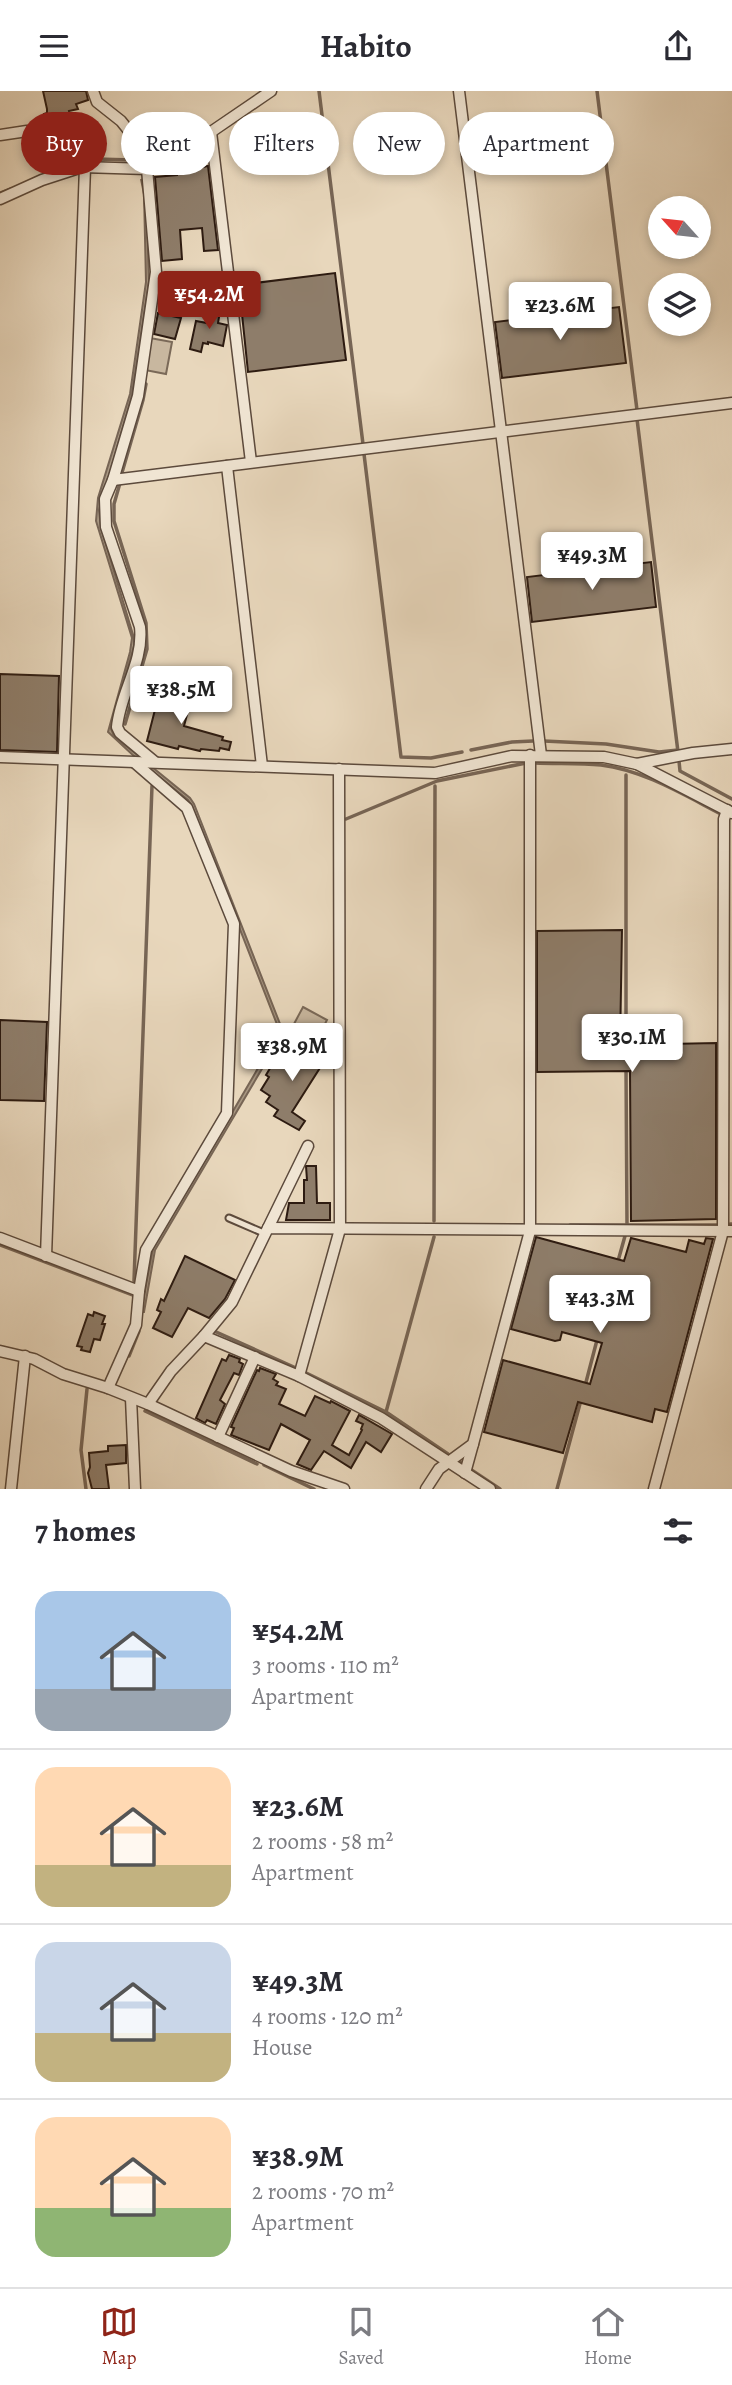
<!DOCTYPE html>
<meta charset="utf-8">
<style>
:root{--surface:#fff;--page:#f7f7f7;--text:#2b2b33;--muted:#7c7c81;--line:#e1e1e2;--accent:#8f2418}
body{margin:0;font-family:Alegreya,serif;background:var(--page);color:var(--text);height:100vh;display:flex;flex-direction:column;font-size:26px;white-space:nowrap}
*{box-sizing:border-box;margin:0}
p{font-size:23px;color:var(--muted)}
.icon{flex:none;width:38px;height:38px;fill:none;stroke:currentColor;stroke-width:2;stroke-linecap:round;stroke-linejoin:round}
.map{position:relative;height:1398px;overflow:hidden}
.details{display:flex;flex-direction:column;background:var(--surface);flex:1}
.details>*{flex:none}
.top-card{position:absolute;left:21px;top:21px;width:691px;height:63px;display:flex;gap:14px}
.needle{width:46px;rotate:297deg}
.tools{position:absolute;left:648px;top:105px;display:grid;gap:14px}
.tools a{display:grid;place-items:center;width:63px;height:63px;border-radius:50%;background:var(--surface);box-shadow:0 4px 10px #0003;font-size:35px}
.price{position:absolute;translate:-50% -60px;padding:0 16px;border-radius:7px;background:#fff;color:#222;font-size:23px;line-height:46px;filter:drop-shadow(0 2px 4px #0008)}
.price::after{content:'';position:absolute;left:50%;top:42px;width:21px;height:16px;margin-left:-10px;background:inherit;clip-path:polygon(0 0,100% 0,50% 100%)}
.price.on{background:var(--accent);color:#fff}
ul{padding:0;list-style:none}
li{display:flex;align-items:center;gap:21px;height:175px;padding:0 35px}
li+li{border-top:2px solid var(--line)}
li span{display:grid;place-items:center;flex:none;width:196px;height:140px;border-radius:21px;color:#555}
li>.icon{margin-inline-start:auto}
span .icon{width:84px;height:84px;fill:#fffc;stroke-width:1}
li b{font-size:30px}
h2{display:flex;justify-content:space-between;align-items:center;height:84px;padding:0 35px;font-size:30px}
.tag{padding:0 24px;border-radius:32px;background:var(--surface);box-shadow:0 4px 10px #0003;font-size:24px;line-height:63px}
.tag.on{background:var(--accent);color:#fff}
header{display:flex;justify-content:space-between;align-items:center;height:91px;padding:0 35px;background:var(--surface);font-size:32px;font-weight:700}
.menu{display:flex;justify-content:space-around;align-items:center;height:98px;border-top:2px solid var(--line);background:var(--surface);font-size:19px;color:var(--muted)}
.menu a{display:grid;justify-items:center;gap:4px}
.menu .on{color:var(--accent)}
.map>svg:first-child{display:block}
.green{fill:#c8b79f;stroke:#7a6958;stroke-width:2}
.water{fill:#a89782;stroke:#776555;stroke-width:2}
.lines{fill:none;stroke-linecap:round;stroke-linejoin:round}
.stream{stroke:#776555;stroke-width:3.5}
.building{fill:#8e7d6a;stroke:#2d1b11;stroke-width:2}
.service-casing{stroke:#5c4a3c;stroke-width:9}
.minor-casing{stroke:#5c4a3c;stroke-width:13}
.service{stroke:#f0e5d3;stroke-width:5}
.minor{stroke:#f0e5d3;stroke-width:10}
</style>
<header><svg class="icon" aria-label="menu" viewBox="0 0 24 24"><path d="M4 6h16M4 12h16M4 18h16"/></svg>Habito<svg class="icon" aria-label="share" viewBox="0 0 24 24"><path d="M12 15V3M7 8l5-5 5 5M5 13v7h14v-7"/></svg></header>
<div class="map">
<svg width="732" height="1398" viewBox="0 0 732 1398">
<rect width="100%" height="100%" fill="#e8d7bc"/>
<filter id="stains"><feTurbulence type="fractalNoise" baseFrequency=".00286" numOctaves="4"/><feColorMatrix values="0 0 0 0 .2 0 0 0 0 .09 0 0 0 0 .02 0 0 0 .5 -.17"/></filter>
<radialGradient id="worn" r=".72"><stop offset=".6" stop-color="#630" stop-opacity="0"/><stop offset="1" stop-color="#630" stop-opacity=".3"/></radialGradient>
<g class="green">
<polygon points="150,247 172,251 166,283 145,279"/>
<polygon points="303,916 327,929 311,960 286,948"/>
</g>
<polygon class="water" points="141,88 146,102 149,190 132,304 99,419 101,437 134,547 134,555 111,638 114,645 190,707 194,713 282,938 279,949 155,1159 144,1221 141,1221 153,1157 278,943 278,936 192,715 188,709 136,667 108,641 130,561 132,547 96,430 98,407 130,303 146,191 144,103"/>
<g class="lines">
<g class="stream">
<polyline points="319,0 363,353"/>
<polyline points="597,0 637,319"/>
<polyline points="96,68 133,69"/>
<polyline points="50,82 66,75"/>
<polyline points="0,102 11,98"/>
<polyline points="637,328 678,661"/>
<polyline points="364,363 401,666 431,667 462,661"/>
<polyline points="121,385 143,309 146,293"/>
<polyline points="120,392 114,413 114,430 146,532 147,558 125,633"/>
<polyline points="544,650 606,653 659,661 678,659"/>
<polyline points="471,659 512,651 533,650"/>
<polyline points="679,670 680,680 732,708"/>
<path d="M535 672C557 673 579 672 601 674 643 679 684 704 721 723"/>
<polyline points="626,684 626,958"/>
<polyline points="346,728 437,690 526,672"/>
<polyline points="626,976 627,1134"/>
<polyline points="434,1130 435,695"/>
<polyline points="730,1133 732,1133"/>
<polyline points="504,1134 523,1134"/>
<polyline points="570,1134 717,1134"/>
<polyline points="0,1154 133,1204"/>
<polyline points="618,1170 625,1145"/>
<polyline points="134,1190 152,695"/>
<polyline points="214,1240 296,1277 386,1321 448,1363"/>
<polyline points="129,1265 139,1240"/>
<polyline points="585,1295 597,1249"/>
<polyline points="145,1320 257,1373"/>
<polyline points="386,1321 434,1146"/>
<polyline points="458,1370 500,1398"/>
<polyline points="264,1374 314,1398"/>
<polyline points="86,1398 81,1359 87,1298"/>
<polyline points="557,1398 581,1309"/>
</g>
</g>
<g class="building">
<polygon points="43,0 86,0 88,9 76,13 78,18 69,20 74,41 57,46 56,43 50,42 44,23 47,22 47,18"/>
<polygon points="157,23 163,35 140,46 134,34"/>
<polygon points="196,70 197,77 208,75 218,159 204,160 202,137 180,139 182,168 162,170 155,86 177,84 177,81 188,79 187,72"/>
<polygon points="335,182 346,269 248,281 239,194"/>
<polygon points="176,187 190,190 184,213 162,207 164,199 161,198 162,189 175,192"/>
<polygon points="213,212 221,214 218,232 227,234 223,255 208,251 208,253 203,252 201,261 190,258 196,230 207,232"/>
<polygon points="619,216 626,272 502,287 495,231"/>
<polygon points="158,222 181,227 175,248 154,243"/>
<polygon points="651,471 656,516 532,531 527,486"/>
<polygon points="0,583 59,585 57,661 0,659"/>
<polygon points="182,598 193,601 184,635 223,646 222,649 231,651 229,659 220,657 219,660 201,658 200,660 179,655 178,658 147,650 158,607 170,610 173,600 181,602"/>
<polygon points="622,839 620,954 716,952 716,1128 631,1130 630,980 537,981 537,840"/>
<polygon points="0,929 47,931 44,1010 0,1009"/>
<polygon points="319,955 330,961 292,1021 305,1030 299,1039 274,1025 278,1019 266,1011 270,1005 261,999 269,986 266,984 275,969 280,972 289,956 311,968"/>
<polygon points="306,1075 316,1075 317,1112 330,1112 330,1129 286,1129 289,1112 304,1112 304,1089 307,1089"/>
<polygon points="536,1146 624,1170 631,1147 686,1161 689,1149 704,1153 706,1147 713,1148 667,1321 655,1318 652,1331 578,1311 563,1362 484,1341 503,1269 590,1293 602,1252 562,1241 560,1249 555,1250 511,1238"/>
<polygon points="185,1165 235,1189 225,1208 209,1227 188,1217 172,1246 153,1237 161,1221 157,1219 161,1208 164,1210"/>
<polygon points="94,1221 105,1225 102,1233 105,1233 100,1249 94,1248 90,1261 81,1259 82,1256 77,1255 88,1223 93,1225"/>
<polygon points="229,1264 240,1268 239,1271 243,1273 239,1284 234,1282 220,1309 225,1313 216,1333 207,1329 205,1332 196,1327 222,1268 226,1270"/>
<polygon points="260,1277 276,1283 273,1288 278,1291 276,1294 286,1298 279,1313 305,1325 315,1305 330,1312 331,1310 350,1320 332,1354 349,1364 362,1339 361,1338 363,1333 356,1330 359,1324 392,1343 381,1361 366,1351 351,1377 324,1360 311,1379 297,1373 310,1349 281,1333 269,1359 231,1344 234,1337 231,1336 257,1279 259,1280"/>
<polygon points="126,1354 126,1372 106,1374 109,1398 92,1398 88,1382 90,1376 89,1362 108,1360 108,1355"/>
</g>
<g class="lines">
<defs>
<polyline id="service" points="229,1127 266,1143"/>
<g id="minor">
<path d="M93 0 97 11 121 30 129 40 147 78 156 181 138 305 113 389 105 408 106 436 140 536C144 571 120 602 117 636L120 642 155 671"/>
<polyline points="459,0 541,664"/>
<polyline points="211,41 251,371"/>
<polyline points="0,44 27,40 34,42 58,56 82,76 147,78 175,72 211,41 271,0"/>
<polyline points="0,108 42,89 82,76"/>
<polyline points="227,375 262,675"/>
<polyline points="113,389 732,312"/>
<polyline points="0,666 435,682 512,665 604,666 637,673 732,722"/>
<polyline points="637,673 693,662 732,658"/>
<polyline points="268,1137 308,1055"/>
<polyline points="0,1147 139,1200 146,1159 227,1022 234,833 187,717 134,671"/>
<polyline points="46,1165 85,76"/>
<polyline points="204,1245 232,1211 268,1137 732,1140"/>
<polyline points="0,1260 34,1268 63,1283 108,1297 148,1313 291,1380 344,1398"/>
<polyline points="299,1285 381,1327 490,1398"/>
<polyline points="108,1297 136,1234 139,1200"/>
<polyline points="131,1307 135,1398"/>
<polyline points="148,1313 171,1280 204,1245 299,1285 340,1138 339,678"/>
<polyline points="218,1346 255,1266"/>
<polyline points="465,1382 473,1353"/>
<polyline points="11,1398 25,1265"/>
<polyline points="426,1398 439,1378 473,1353 530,1140 530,664"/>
<polyline points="654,1398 723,1140 724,728 727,719"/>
</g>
</defs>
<use href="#service" class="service-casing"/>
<use href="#minor" class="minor-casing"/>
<use href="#service" class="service"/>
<use href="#minor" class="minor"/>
</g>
<rect width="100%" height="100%" filter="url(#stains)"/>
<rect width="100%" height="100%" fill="url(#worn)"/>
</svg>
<div class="tools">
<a><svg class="needle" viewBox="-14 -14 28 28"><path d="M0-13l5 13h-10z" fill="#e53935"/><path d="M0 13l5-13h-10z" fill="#7c7c81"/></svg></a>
<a><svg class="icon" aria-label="layers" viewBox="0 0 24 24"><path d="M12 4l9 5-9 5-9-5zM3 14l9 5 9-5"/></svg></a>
</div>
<b class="price on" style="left:209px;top:240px">¥54.2M</b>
<b class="price" style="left:560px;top:251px">¥23.6M</b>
<b class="price" style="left:592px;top:501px">¥49.3M</b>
<b class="price" style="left:181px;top:635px">¥38.5M</b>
<b class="price" style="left:632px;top:983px">¥30.1M</b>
<b class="price" style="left:292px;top:992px">¥38.9M</b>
<b class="price" style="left:600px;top:1244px">¥43.3M</b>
<div class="top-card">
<a class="tag on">Buy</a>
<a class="tag">Rent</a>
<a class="tag">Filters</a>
<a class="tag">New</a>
<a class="tag">Apartment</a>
</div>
</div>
<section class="details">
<h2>7 homes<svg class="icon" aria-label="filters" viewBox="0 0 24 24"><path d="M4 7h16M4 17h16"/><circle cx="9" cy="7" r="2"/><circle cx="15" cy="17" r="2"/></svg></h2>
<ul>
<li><span style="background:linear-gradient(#a9c7e8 70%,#9aa5b1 0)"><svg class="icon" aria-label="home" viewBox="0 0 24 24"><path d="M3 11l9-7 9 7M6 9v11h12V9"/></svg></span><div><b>¥54.2M</b><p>3 rooms · 110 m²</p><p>Apartment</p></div></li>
<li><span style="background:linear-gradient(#ffd9b3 70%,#c2b280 0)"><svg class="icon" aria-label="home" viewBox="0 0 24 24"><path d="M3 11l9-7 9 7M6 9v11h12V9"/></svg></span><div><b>¥23.6M</b><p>2 rooms · 58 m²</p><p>Apartment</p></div></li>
<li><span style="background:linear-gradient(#c9d6e8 65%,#c2b280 0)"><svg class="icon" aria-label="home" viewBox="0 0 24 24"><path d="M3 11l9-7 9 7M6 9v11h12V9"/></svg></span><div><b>¥49.3M</b><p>4 rooms · 120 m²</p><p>House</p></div></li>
<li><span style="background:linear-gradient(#ffd9b3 65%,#8fb573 0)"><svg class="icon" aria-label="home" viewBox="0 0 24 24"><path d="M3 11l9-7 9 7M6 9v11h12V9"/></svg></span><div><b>¥38.9M</b><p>2 rooms · 70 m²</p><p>Apartment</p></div></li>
</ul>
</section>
<nav class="menu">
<a class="on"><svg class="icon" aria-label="map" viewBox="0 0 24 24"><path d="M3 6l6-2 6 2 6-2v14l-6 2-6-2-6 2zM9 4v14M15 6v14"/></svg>Map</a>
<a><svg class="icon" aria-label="saved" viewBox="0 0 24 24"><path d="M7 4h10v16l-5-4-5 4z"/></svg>Saved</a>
<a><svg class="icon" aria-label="home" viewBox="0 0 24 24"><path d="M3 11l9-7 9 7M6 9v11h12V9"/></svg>Home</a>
</nav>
